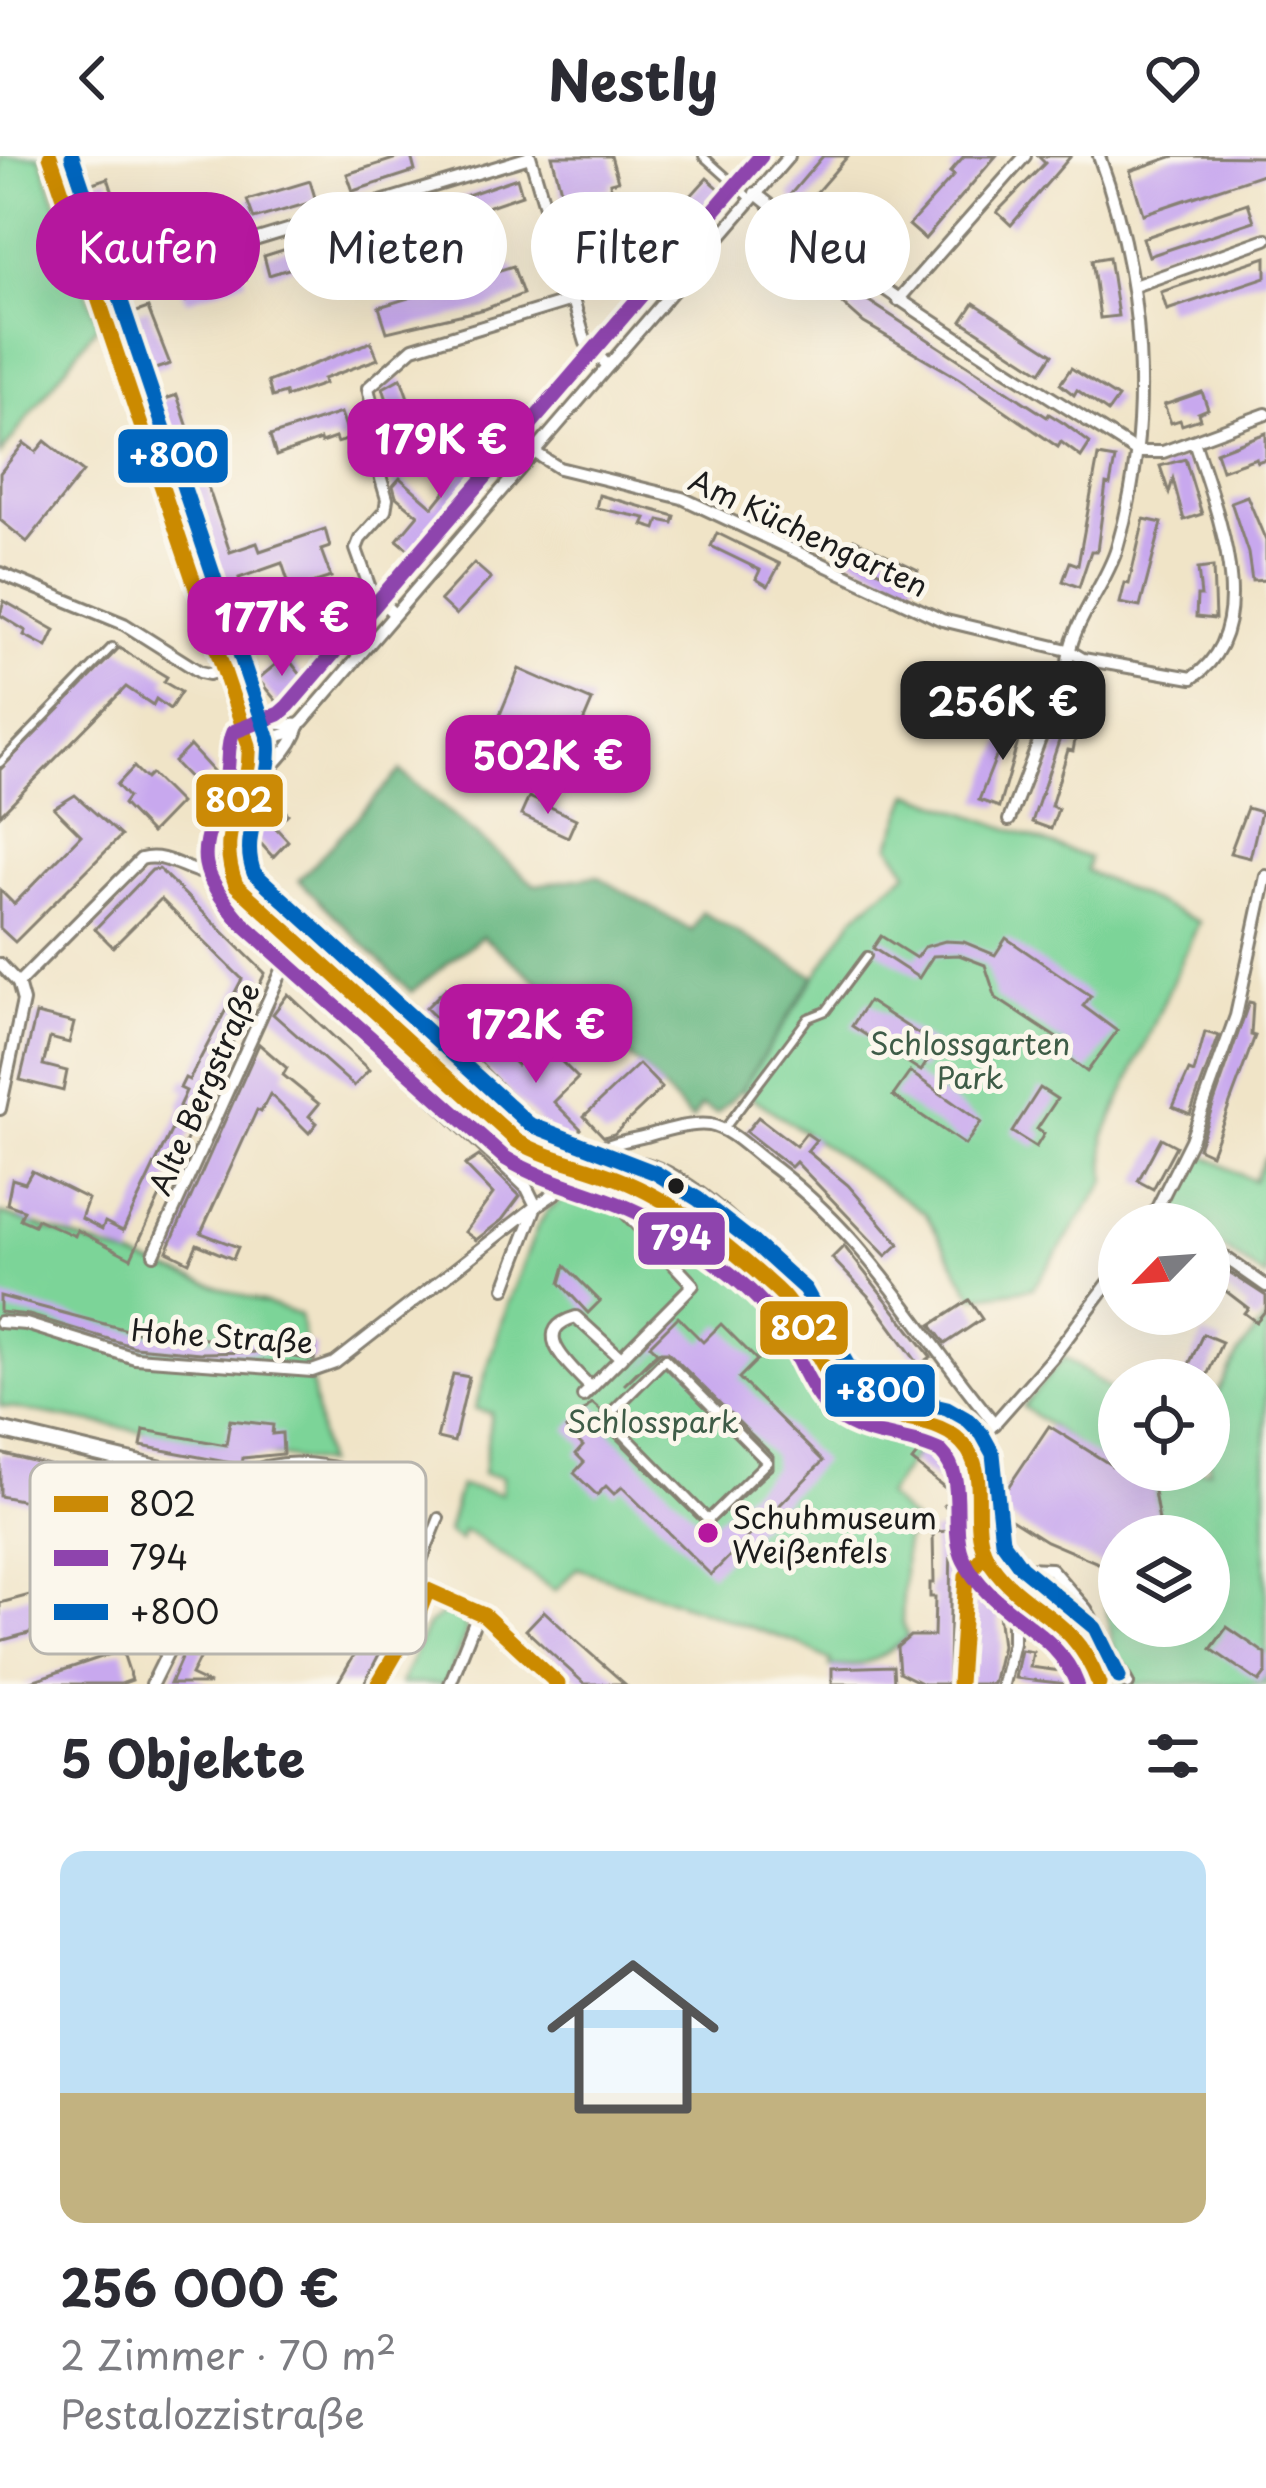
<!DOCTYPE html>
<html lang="de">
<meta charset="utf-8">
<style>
:root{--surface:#fff;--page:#f2f2f3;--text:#2b2b33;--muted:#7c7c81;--accent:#b5179e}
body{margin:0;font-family:"Playpen Sans",sans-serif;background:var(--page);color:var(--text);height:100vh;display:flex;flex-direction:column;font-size:45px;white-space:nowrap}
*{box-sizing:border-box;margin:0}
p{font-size:39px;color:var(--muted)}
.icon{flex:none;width:66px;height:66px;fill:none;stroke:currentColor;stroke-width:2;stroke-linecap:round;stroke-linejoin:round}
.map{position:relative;height:1528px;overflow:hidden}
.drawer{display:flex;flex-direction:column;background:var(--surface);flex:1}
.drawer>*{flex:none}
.top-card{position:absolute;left:36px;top:36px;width:1194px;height:108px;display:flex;gap:24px}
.needle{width:78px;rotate:245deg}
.fabs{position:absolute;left:1098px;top:1047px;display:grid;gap:24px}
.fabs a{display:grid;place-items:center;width:132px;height:132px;border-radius:50%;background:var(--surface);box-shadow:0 12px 48px #0002;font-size:60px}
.price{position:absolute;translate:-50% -102px;padding:0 27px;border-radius:24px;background:var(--accent);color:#fff;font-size:39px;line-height:78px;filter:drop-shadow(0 3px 6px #0008)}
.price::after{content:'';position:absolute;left:50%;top:72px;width:36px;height:27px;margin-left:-18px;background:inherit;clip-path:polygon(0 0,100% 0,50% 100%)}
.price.active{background:#222;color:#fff}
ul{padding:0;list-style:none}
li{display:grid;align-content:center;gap:24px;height:636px;padding:0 60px}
li span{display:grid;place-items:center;height:372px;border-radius:24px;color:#555}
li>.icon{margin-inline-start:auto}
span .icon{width:216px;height:216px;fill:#fffc;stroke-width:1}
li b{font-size:51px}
h2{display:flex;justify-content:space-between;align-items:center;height:144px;padding:0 60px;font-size:51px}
.chip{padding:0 42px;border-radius:54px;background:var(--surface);box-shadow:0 12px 48px #0002;font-size:42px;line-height:108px}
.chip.active{background:var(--accent);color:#fff}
header{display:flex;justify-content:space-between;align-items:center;height:156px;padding:0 60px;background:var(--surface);font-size:54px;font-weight:700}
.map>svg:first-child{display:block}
.green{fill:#7cd498;stroke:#4c785a;stroke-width:3}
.forest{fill:#65b680;stroke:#40694e;stroke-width:3}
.building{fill:#c8a8ee}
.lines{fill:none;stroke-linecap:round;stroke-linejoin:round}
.service-casing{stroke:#868072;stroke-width:12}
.pedestrian-casing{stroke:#868072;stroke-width:14}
.minor-casing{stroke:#868072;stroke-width:16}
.tertiary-casing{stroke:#868072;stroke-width:20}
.secondary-casing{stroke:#868072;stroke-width:21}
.service{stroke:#fff;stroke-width:6}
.pedestrian{stroke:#fff;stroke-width:8}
.minor{stroke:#fff;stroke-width:10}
.tertiary{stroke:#fff;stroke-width:14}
.secondary{stroke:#fff;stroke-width:15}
.bus-1-casing{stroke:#fbf7ec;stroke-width:24}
.bus-2-casing{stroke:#fbf7ec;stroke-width:24}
.bus-3-casing{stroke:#fbf7ec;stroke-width:24}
.bus-1{stroke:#cb8a06;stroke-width:15}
.bus-2{stroke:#8e44ad;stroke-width:15}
.bus-3{stroke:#0065bd;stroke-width:15}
.bus-dot{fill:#1c1c1c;stroke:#fbf7ec;stroke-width:4.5}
.poi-dot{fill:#b5179e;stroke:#fbf7ec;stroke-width:4.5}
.labels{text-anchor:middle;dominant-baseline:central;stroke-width:10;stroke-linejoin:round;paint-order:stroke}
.street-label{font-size:30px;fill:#1c1c1c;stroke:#fbf7ec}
.park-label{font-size:30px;fill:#3e5c47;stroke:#fbf7ec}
.poi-label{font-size:30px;fill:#1c1c1c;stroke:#fbf7ec;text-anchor:start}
.key{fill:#fbf7ec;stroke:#b8b5ae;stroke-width:3}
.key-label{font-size:33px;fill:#1c1c1c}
.line-badge{stroke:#fbf7ec;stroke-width:4.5}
.badge-label{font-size:33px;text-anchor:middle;font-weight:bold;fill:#fff}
</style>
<header><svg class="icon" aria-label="back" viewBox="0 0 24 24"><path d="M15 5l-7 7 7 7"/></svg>Nestly<svg class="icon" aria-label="heart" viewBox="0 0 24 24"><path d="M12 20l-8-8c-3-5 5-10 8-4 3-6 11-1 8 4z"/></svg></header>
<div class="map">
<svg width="1266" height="1528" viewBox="0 0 1266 1528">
<rect width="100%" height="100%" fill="#fbf7ec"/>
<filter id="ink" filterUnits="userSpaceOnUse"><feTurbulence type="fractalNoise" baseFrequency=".00833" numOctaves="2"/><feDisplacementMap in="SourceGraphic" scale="24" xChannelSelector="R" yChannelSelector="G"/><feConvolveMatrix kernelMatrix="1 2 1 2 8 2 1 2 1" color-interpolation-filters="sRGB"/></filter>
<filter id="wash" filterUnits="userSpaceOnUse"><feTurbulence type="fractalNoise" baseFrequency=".004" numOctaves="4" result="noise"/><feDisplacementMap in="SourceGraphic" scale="48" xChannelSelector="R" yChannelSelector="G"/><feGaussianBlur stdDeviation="2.7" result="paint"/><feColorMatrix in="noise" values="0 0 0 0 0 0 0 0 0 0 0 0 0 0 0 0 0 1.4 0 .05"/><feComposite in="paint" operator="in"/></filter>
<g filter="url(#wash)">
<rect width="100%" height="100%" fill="#f0e4c7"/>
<g class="green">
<polygon points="0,0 40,0 98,168 0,299"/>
<polygon points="910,637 1089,702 1086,715 1199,766 1104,981 1106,1025 1033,1132 974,1141 925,1057 741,934 855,760 908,716 890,689"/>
<polygon points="1197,996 1254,1025 1266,999 1266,1122 1209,1082 1209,1068 1188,1068 1172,1057"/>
<path d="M584 1028 629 1041 649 1053C691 1083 737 1112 774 1149 819 1194 793 1245 869 1277 886 1285 904 1290 922 1288L886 1340 918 1370 905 1385 902 1465 908 1481C879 1504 867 1510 830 1511L831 1505 797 1487 577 1412 555 1435 472 1379 463 1375 460 1385 447 1376 460 1330 501 1338 502 1321 483 1318 491 1257 475 1253 505 1154 537 1072 547 1055Z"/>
<polygon points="0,1057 300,1159 325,1308 0,1250"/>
<polygon points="1266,1162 1266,1528 1121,1528 1103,1436 1119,1431 1119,1470 1209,1470 1209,1380 1155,1380 1159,1364 1152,1324 1121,1314 1209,1314 1209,1239 1215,1242 1239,1197"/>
<polygon points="1064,1201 1119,1240 1119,1313 1091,1299 1023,1251"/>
<polygon points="444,1457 461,1463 467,1474 446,1528 400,1528 428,1469"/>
</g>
<polygon class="forest" points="400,615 535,729 597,720 692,775 702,756 814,820 741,934 717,957 701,950 692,964 639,908 482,780 411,836 299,724"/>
<g id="blocks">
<g class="building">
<polygon points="403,0 411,0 415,15 353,35 347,18"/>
<polygon points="552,0 611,0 618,25 610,27 611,33 563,42"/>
<polygon points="823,0 848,0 803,52 789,40"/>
<polygon points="964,0 996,0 925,83 909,69 954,19 950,16"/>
<polygon points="1038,0 1071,0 1011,69 997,56 1045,7"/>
<polygon points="1174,0 1266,1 1266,17 1143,58 1130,15"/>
<polygon points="108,22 130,89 112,96 89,28"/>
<polygon points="517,22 522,39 458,61 453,44"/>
<polygon points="707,22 724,37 666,103 649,86"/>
<polygon points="310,25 316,45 254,63 247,44"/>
<polygon points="1248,47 1254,65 1149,100 1143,82"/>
<polygon points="222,50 228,71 165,90 158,69"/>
<polygon points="427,50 432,68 368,88 363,70"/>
<polygon points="860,71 902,106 891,122 847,87"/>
<polygon points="328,80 334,99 269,119 264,100"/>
<polygon points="1109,101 1118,160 1100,162 1092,104"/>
<polygon points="1266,101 1266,121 1167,154 1161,136"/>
<polygon points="240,105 246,124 186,145 179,125"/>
<polygon points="513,110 523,138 485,153 387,176 379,151"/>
<polygon points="835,123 1047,261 1049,258 1065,268 1090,287 1081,301 1061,286 1058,291 958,222 864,167 827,134"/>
<polygon points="974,147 1053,198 1041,216 962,165"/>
<polygon points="148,152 170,208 152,214 131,158"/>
<polygon points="371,186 378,203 323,223 324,228 286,241 285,237 272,241 268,226"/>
<polygon points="1071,212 1118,242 1108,256 1077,234 1074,239 1060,228"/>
<polygon points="401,222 422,282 402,289 383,232"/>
<polygon points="1202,236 1208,253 1198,257 1200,263 1182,269 1180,264 1171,267 1164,249"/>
<polygon points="177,239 230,396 257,387 260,395 325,373 330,391 321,394 331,421 291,434 282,407 239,422 247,447 230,452 159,245"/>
<polygon points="341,257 350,283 337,287 335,282 321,287 320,284 276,300 270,280"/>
<polygon points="1266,277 1266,303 1257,306 1256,302 1222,314 1216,296"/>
<polygon points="45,285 83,316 27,386 0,364 0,317 24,287 36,296"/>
<polygon points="483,289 500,304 415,399 397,384 418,359 396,341 393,330 400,322 433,351"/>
<polygon points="1098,300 1115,303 1110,329 1106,328 1097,395 1091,395 1079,431 1063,425 1070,406 1078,409"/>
<polygon points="1185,303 1202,358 1184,364 1173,323 1169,337 1160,310"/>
<polygon points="599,339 675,360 673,367 659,364 656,373 643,369 646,362 596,352"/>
<polygon points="1247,340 1266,385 1266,424 1252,425 1248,397 1231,346"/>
<polygon points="1144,363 1162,367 1140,451 1120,447 1125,427 1129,428"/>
<polygon points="717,377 780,408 768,430 756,423 760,414 711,390"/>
<polygon points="854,383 918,414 911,431 846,399"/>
<polygon points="474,407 491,422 456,459 440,444"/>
<polygon points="1213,411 1215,463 1196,461 1197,440 1201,440 1198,413"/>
<polygon points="4,445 55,474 47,491 24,479 26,475 0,459"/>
<polygon points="119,492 167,521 164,526 181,536 170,553 156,543 153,549 126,531 0,659 0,614"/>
<polygon points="286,500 305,524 278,547 258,523"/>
<polygon points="519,513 592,545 569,599 496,568"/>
<polygon points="1071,549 1087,553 1084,563 1079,562 1073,595 1068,594 1051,650 1058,653 1051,673 1032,666"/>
<polygon points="1013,558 1025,562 999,651 979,644"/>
<polygon points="190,590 214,616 197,630 174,606"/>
<polygon points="134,611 146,623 151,618 180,647 151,677 123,648 128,641 117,629"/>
<polygon points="75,639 121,680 15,786 0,772 0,734 14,748 81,679 54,652"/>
<polygon points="272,641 288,658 275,671 288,685 273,701 246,671"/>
<polygon points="529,641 576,663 568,681 521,659"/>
<polygon points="1247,652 1261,656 1250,702 1230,697"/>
<polygon points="159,713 265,817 131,1102 77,1074 75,1080 37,1063 34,1069 20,1063 24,1054 7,1048 12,1023 25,1027 32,1015 88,1043 81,1062 102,1073 105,1066 123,1075 182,952 179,950 186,935 180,932 185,922 189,924 242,823 161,743 113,791 95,773 152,714"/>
<polygon points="881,780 916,802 924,791 945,785 964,786 995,799 1006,782 1091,840 1083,850 1117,875 1087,916 1062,897 1066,888 996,842 985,809 959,799 933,800 919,822 873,792"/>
<polygon points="446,832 475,861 455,881 426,852"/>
<polygon points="288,838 369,914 354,930 273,858"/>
<polygon points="868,845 937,890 921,915 852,870"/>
<polygon points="1249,846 1253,847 1251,879 1255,880 1211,998 1198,992"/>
<polygon points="36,858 74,867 69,887 50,882 43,909 67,915 63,935 20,924"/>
<polygon points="1205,876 1219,880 1190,958 1173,951 1189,915 1194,917"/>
<polygon points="541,885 578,922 554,946 581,973 564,990 476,903 494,886 517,909"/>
<polygon points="259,888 287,912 283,919 319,948 309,960 317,967 309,977 270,938 261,956 257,954 201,1077 238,1091 233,1103 197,1088 189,1106 167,1095"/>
<polygon points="639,908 662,932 614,978 604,981 584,960"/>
<polygon points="910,916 981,966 965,989 893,940"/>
<polygon points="1040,932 1057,943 1037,973 1044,978 1036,991 1012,976"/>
<polygon points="758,961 796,990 806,977 816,984 807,995 848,1029 899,1088 886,1100 796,1006 791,1011 746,976"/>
<polygon points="1161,982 1176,990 1153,1033 1138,1025"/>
<polygon points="479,1000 520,1040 502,1064 476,1084 465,1076 493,1038 465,1009"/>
<polygon points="844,1090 931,1201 919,1209 870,1142 832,1102"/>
<polygon points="565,1110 600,1145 588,1157 560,1127"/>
<polygon points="1220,1110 1266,1140 1266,1154 1256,1166 1244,1157 1248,1152 1210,1123"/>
<polygon points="0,1140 131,1175 172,1182 173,1178 206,1183 284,1178 284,1184 316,1189 314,1204 261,1196 200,1197 135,1191 29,1159 0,1156"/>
<polygon points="969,1144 982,1163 945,1188 931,1169"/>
<polygon points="678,1161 703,1186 721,1168 757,1204 739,1222 823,1305 711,1419 622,1331 614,1338 606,1330 597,1339 574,1317 584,1306 576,1298 583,1290 566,1273 592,1247 601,1255 601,1267 707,1372 773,1312 773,1300 668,1196 660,1196 624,1229 657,1196 650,1189"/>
<polygon points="1203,1178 1222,1186 1205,1224 1194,1224 1184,1219"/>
<polygon points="453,1218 469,1221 454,1286 437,1282"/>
<polygon points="230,1264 273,1269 272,1278 282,1277 283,1298 243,1302 242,1309 141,1290 144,1274 226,1289"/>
<polygon points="1049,1270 1119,1314 1152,1324 1159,1365 1155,1380 1119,1380 1119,1416 1046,1385 994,1352"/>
<polygon points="924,1290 960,1319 955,1326 963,1329 961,1348 951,1359 944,1349 955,1340 912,1305"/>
<polygon points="0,1297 82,1317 72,1354 0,1340"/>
<polygon points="951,1375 949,1528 923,1528 899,1516 897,1491 910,1480 934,1480 935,1441 930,1441 930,1427 934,1427 933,1376"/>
<polygon points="216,1422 235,1430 191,1519 210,1528 170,1528"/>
<polygon points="349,1425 405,1447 364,1528 337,1528 377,1460 341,1443"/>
<polygon points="995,1434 1002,1490 993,1528 969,1528 975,1435"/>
<polygon points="41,1436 51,1471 0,1485 0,1447"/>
<polygon points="544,1455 574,1483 625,1528 585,1528 554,1500 526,1474"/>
<polygon points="1227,1471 1266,1498 1266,1517 1259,1526 1211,1493"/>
<polygon points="122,1494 132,1524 121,1528 23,1528"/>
<polygon points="1021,1494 1033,1496 1030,1511 1068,1516 1067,1528 1015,1522"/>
<polygon points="893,1510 894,1528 832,1528 832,1512"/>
</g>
</g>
</g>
<g filter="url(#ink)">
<use href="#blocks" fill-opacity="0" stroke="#868072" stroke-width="3"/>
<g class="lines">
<defs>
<g id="service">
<polyline points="703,0 750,42"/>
<polyline points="0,607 112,491"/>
<polyline points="725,972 808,862 826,855 867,800"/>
</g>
<g id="pedestrian">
<polygon points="665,1203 767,1306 708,1364 607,1261"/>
<polyline points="413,1427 439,1362"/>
</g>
<g id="minor">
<polyline points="530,0 586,187 608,210"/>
<path d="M755 37C875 134 1007 213 1137 296H1163L1266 258"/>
<polyline points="1134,130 1266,83"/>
<polyline points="95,132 530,1"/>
<polyline points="898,144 1025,0"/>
<path d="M534 296 559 312 682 342 942 464 1068 494 1083 503 1192 522C1266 473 1216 354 1194 285"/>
<polyline points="0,417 124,468 200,516 209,518 224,514"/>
<polyline points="394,458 371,435 356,393 360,383 385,355 387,343 379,316 379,279 368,232 413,192 572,144"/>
<polyline points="239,557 265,567 300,569"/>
<polyline points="249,589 289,577 303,565 789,0"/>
<path d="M246 628C267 618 293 593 299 570"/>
<path d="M1009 664 1068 510C1067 473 1106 430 1117 392 1155 265 1144 123 1099 0"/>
<polyline points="0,808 18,827"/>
<path d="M0 953 23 845 18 827 141 703C174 694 196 729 229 715"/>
<path d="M583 1012C595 987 622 986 646 980 663 975 692 966 710 969 730 973 748 992 764 1004 871 1082 914 1171 995 1268"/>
<polyline points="1149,1068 1191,984 1236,860 1266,720"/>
<polyline points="1209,1090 1266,1130"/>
<polyline points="154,1098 287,803 299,789"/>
<polyline points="505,1132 536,1050 570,1027"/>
<polyline points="0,1166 26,1168 135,1202 312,1215 335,1207 536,1050 527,1032 223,744 209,721"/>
<path d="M591 1232C573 1212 526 1175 576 1161L621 1202"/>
<path d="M583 1240 693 1129 600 1029 601 1015C653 974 746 1079 784 1112L796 1132 798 1154"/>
<polyline points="970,1295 1052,1202 1119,1113"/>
<path d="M216 1339C273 1285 342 1313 408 1332"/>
<polyline points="1006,1425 1023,1412 1051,1413 1086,1453 1128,1528"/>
<polyline points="428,1434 484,1459 558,1528"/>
<polyline points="152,1528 237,1357"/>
<polyline points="450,1528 479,1455"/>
<polyline points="959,1528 966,1420 973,1408 984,1399"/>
<polyline points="1003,1528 1013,1487 1013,1456 1008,1452"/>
</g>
<path id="tertiary" d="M0 1274 191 1320 254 1367 428 1434C419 1468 393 1496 378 1528"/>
<path id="secondary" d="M50 0 249 589C259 642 205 670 236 729L517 985C552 1008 590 1010 627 1026 681 1050 730 1094 775 1132 816 1166 815 1215 850 1243 884 1270 938 1256 965 1290 992 1323 959 1367 992 1410 1030 1460 1079 1455 1099 1528"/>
</defs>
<use href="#service" class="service-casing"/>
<use href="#pedestrian" class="pedestrian-casing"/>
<use href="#minor" class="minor-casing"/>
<use href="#tertiary" class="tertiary-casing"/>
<use href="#secondary" class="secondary-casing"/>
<use href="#service" class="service"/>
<use href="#pedestrian" class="pedestrian"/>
<use href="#minor" class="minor"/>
<use href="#tertiary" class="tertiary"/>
<use href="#secondary" class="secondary"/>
<defs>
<g id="bus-1">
<path d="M50 0 249 589C252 646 213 669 236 729L517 985C552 1005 591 1010 628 1027 683 1051 732 1093 776 1133 810 1164 816 1218 853 1245 888 1270 942 1256 968 1294 990 1328 966 1373 991 1408 1028 1461 1072 1455 1099 1528"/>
<polyline points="378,1528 418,1459 428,1434 484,1459 558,1528"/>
<polyline points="959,1528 966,1420 984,1399"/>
</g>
<path id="bus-2" d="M761 0 288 550 279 558 233 576C226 591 230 606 226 622 206 694 185 701 242 767L505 1002C559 1035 618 1038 673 1077 708 1101 754 1131 778 1167 799 1197 807 1236 837 1260 868 1283 908 1279 941 1296 969 1323 948 1371 964 1404 990 1458 1056 1471 1077 1528"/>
<path id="bus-3" d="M72 0 269 584C274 636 237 673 254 717L529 968 656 1017 698 1043 754 1087 805 1133 847 1208 863 1226 885 1237 947 1252 968 1264 982 1278 993 1298 1002 1385 1021 1411 1095 1472 1119 1521"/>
</defs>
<use href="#bus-1" class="bus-1-casing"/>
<use href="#bus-2" class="bus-2-casing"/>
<use href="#bus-3" class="bus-3-casing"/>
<use href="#bus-1" class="bus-1"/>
<use href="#bus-2" class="bus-2"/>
<use href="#bus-3" class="bus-3"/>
</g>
</g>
<circle class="bus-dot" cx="676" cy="1030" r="10"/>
<circle class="poi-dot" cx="708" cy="1377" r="12"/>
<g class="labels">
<g class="street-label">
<text transform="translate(809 376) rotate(25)">Am Küchengarten</text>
<text transform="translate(203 932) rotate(-66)">Alte Bergstraße</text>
<text transform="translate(222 1179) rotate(4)">Hohe Straße</text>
</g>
<g class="park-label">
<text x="970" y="886">Schlossgarten<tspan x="970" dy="34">Park</tspan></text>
<text x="653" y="1264">Schlosspark</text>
</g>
<g class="poi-label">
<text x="732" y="1360">Schuhmuseum<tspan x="732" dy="34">Weißenfels</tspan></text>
</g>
</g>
<rect x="30" y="1306" width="396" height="192" rx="18" class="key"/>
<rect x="54" y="1340" width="54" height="16" fill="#cb8a06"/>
<rect x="54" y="1394" width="54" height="16" fill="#8e44ad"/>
<rect x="54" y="1448" width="54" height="16" fill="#0065bd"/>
<g class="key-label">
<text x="129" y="1360">802</text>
<text x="129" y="1414">794</text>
<text x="129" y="1468">+800</text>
</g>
<g class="line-badge">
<rect x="116" y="271" width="114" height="58" rx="12" fill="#0065bd"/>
<rect x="194" y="616" width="91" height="57" rx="12" fill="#cb8a06"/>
<rect x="636" y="1054" width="91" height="57" rx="12" fill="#8e44ad"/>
<rect x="758" y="1143" width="92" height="58" rx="12" fill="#cb8a06"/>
<rect x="823" y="1206" width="114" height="57" rx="12" fill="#0065bd"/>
</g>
<g class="badge-label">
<text x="173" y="311">+800</text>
<text x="239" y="656">802</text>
<text x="681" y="1094">794</text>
<text x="804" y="1184">802</text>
<text x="880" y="1246">+800</text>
</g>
</svg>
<div class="fabs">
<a><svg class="needle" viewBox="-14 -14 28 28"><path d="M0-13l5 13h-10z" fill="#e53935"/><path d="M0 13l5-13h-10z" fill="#7c7c81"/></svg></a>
<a><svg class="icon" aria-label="locate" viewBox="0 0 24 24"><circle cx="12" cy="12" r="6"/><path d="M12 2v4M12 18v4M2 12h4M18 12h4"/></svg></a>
<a><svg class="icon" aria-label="layers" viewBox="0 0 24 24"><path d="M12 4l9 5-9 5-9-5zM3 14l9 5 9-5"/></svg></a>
</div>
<b class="price" style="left:441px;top:345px">179K €</b>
<b class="price" style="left:282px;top:523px">177K €</b>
<b class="price active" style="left:1003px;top:607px">256K €</b>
<b class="price" style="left:548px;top:661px">502K €</b>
<b class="price" style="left:536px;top:930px">172K €</b>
<div class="top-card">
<a class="chip active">Kaufen</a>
<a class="chip">Mieten</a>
<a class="chip">Filter</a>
<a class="chip">Neu</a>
</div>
</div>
<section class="drawer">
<h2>5 Objekte<svg class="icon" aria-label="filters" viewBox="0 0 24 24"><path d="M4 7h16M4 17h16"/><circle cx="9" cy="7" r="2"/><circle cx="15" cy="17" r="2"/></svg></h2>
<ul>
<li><span style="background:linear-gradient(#bfe0f5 65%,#c2b280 0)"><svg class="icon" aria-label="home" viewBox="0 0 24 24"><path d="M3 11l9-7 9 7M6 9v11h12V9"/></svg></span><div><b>256 000 €</b><p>2 Zimmer · 70 m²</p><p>Pestalozzistraße</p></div></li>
</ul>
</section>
